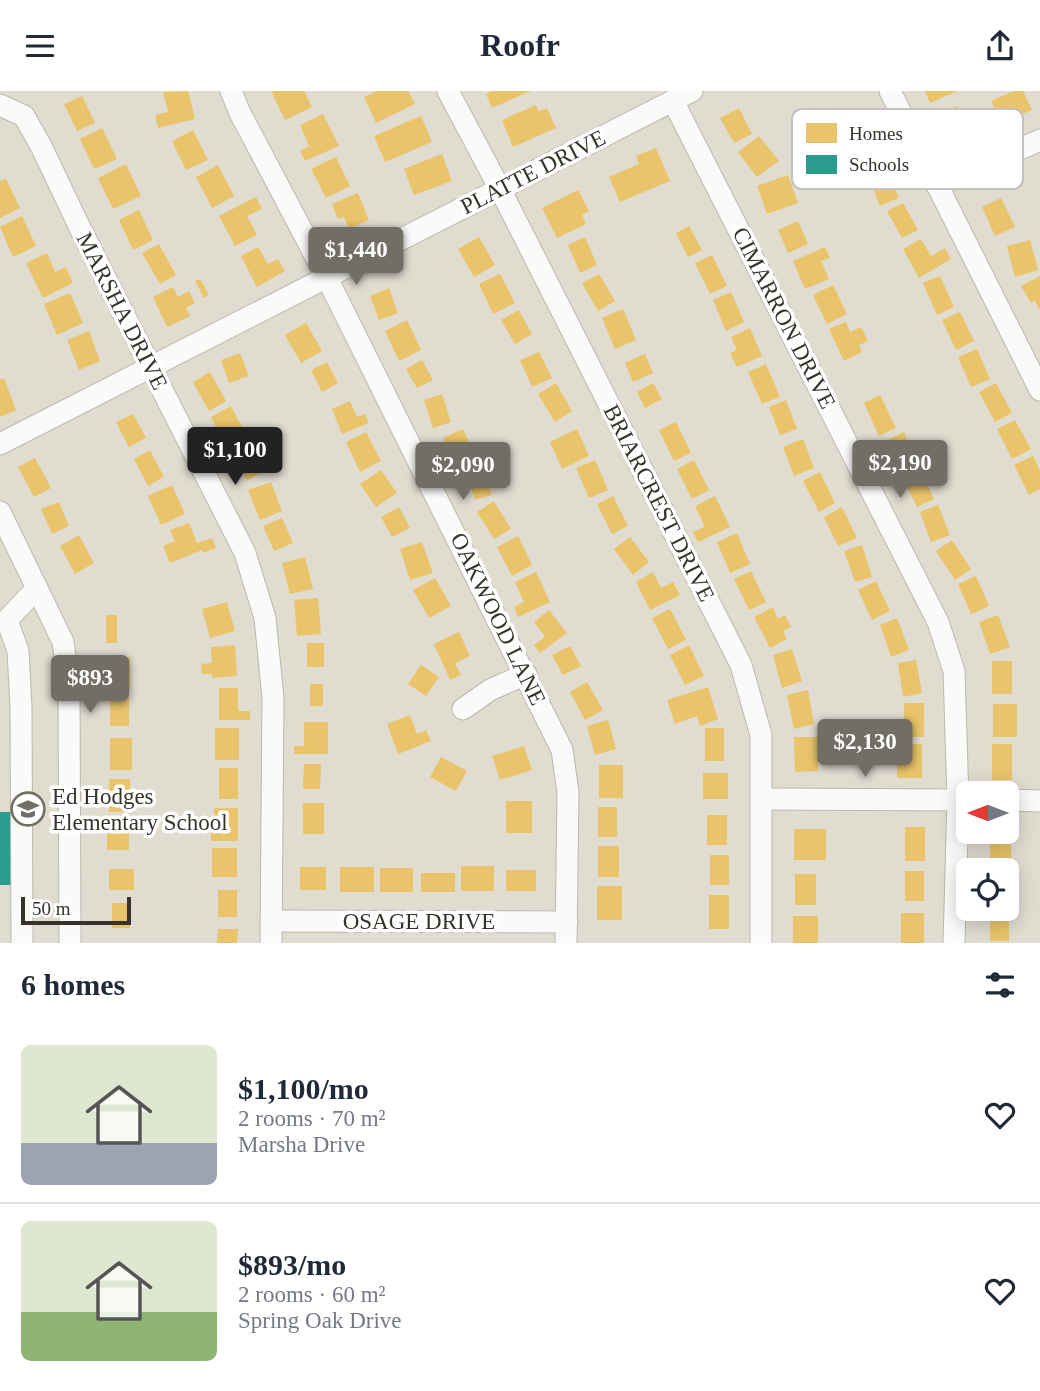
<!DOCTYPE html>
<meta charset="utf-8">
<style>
:root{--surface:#fff;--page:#f6f6f7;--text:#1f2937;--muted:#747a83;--line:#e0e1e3;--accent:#726e65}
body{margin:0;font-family:Georgia,serif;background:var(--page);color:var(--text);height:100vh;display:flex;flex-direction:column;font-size:26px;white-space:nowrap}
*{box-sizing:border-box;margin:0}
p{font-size:23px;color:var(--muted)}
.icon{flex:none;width:38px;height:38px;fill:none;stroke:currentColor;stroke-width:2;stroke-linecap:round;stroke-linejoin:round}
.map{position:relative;height:852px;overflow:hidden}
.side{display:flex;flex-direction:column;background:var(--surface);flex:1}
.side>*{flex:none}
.needle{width:46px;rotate:270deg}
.buttons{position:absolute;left:956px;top:690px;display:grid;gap:14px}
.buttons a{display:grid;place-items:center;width:63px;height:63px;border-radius:10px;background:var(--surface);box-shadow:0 4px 18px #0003;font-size:35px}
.scale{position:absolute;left:21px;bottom:18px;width:110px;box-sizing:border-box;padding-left:7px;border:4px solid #37332b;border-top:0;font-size:19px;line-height:24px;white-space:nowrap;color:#37332b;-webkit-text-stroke:5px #fff;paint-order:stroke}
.price{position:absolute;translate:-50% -60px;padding:0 16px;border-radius:7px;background:var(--accent);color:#fff;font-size:23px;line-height:46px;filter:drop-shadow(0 2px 4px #0008)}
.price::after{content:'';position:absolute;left:50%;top:42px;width:21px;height:16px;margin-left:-10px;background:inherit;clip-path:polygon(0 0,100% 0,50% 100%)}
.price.on{background:#222;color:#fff}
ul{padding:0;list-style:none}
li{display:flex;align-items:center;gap:21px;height:175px;padding:0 21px}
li+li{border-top:2px solid var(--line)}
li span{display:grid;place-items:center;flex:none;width:196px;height:140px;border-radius:10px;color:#555}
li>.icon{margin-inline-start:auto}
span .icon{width:84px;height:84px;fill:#fffc;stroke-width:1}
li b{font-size:30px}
h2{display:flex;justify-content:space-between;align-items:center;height:84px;padding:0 21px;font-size:30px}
header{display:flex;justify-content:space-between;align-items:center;height:91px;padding:0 21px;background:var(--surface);font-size:32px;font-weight:700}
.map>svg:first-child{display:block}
.homes{fill:#e9c46a}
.schools{fill:#2a9d8f}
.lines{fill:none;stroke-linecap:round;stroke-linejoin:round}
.minor-casing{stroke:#bcb8af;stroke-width:23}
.minor{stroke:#fafaf8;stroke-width:21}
.labels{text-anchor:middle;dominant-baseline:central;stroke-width:7;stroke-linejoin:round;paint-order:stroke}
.street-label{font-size:23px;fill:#37332b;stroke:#fff}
.poi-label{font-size:23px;fill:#37332b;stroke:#fff;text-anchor:start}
.key{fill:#fff;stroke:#c3c2bf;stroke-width:2}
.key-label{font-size:19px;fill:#37332b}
</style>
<header><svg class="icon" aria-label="menu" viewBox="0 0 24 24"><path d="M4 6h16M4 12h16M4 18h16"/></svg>Roofr<svg class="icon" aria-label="share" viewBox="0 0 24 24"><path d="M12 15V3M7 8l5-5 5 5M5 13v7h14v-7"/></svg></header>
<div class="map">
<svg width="1040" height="852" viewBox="0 0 1040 852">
<rect width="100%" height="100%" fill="#e1dcd0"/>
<g class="homes">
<polygon points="188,0 195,28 158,37 155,24 168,21 163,1"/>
<polygon points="271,0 304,0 312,16 285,29"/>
<polygon points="377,0 408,0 415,13 376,32 364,6"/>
<polygon points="492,0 531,0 492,17 486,3"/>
<polygon points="925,0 958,0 930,12"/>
<polygon points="1014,0 1023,0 1032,19 1001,32 991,10"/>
<polygon points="82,5 95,32 77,40 64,13"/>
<polygon points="536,14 539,20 547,17 556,37 513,56 502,29"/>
<polygon points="958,15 964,30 981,23 988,40 952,55 939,23"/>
<polygon points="739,17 752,43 734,52 720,27"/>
<polygon points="323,23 339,55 305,70 300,60 309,55 300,34"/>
<polygon points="421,25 432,51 385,71 374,45"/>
<polygon points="102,37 117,68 94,78 80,48"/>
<polygon points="193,39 208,69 186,79 172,50"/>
<polygon points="759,45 779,70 757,86 738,61"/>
<polygon points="656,57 670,90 620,111 609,86 639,73 636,65"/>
<polygon points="442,63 452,90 414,104 404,78"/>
<polygon points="336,66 350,95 326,107 311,78"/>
<polygon points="126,73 141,105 113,118 98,87"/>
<polygon points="218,74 234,105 212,117 196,86"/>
<polygon points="886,76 899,107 880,115 867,84"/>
<polygon points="788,84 798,112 767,123 757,95"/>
<polygon points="6,88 20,117 0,127 0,90"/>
<polygon points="578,99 589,120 582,124 586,133 557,147 542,117"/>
<polygon points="358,102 369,129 349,138 344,126 338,128 332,113"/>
<polygon points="256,106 262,118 247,125 257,144 235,155 219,125"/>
<polygon points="1001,107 1015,136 995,145 982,116"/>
<polygon points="903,112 918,139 902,147 887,120"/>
<polygon points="139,119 153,149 133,159 119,129"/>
<polygon points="22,125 36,155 13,166 0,136"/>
<polygon points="798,130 808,153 788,162 778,139"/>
<polygon points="689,135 702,159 688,166 676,142"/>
<polygon points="479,146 495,174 474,186 458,158"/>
<polygon points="585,146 597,174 580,182 568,154"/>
<polygon points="921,148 931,165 945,157 951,168 919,187 903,158"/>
<polygon points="1030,149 1038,179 1015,186 1007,155"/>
<polygon points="159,153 176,184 160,193 142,162"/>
<polygon points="258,156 268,173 278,168 285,180 257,196 241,165"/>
<polygon points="825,156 830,167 821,170 829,188 805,198 793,170"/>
<polygon points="47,162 55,181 66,176 73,192 43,207 26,172"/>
<polygon points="712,164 727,195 710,203 695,172"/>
<polygon points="500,183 515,212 493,223 479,193"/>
<polygon points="599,183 615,210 598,220 582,192"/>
<polygon points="940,185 954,216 937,224 923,192"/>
<polygon points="1040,185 1040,219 1035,210 1031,212 1021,195"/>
<polygon points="200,188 209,204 204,207 195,190"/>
<polygon points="833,194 847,223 827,233 813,204"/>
<polygon points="173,196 178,206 189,200 195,212 186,217 190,225 167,236 153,206"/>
<polygon points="389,197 398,222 379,229 370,205"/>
<polygon points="731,201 744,231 726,240 713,209"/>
<polygon points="70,202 83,232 57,244 44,213"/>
<polygon points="623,218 636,249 615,258 602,227"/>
<polygon points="519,219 532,243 515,253 501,229"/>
<polygon points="960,221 974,250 956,259 942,229"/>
<polygon points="407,229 421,259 399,270 385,240"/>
<polygon points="846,231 850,241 861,236 868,250 859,254 862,261 844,270 829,238"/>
<polygon points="306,232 322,260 301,272 285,244"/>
<polygon points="750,237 762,265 737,276 730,262 737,259 731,246"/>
<polygon points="89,240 100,270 79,279 67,249"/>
<polygon points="977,258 990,288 971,296 958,266"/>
<polygon points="539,261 552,287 532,296 520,269"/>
<polygon points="240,262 249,285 229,292 221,269"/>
<polygon points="645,263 653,282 633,291 625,272"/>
<polygon points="422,269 433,289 417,297 406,278"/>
<polygon points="327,271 338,292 322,301 311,279"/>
<polygon points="766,273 780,306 762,313 748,281"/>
<polygon points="210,281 226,310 209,320 193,291"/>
<polygon points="4,287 16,319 0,326 0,289"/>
<polygon points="556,292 572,320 555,331 538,303"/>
<polygon points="653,292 662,308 645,317 637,301"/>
<polygon points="996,292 1012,322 995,331 979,301"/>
<polygon points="442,303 451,331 433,337 424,309"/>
<polygon points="880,304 896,337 879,345 864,312"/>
<polygon points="786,309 797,338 780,344 769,316"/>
<polygon points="350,310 357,326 365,323 369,332 342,343 332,318"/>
<polygon points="231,315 246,344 226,355 211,326"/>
<polygon points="133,323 146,347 129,356 116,331"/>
<polygon points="1015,329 1031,358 1012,368 997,338"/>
<polygon points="676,331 691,362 674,370 659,339"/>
<polygon points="463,338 476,367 456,376 443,347"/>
<polygon points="577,338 589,365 562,378 550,351"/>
<polygon points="366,341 381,370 360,381 346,351"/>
<polygon points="904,341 917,372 899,380 885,350"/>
<polygon points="803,348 814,377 794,385 783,356"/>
<polygon points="245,357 260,382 247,390 232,364"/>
<polygon points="150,359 164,386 148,395 134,368"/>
<polygon points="1033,365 1040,380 1040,398 1029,404 1014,374"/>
<polygon points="35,367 51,397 34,406 18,376"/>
<polygon points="595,369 608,399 589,407 576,377"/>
<polygon points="694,369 709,399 692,408 677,378"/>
<polygon points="482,373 492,404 475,409 465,379"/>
<polygon points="919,377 934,408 917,416 902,385"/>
<polygon points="381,379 397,402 376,416 360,393"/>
<polygon points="820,381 835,412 819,421 803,390"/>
<polygon points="271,391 282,420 260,429 248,399"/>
<polygon points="172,394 185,423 161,434 148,405"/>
<polygon points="613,405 628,435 612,443 597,413"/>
<polygon points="715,405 730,436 698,451 693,441 705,436 695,415"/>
<polygon points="494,410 511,438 494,448 477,421"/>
<polygon points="59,411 69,435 52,443 41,418"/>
<polygon points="938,414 950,444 931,451 920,421"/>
<polygon points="399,416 410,437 392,446 381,426"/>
<polygon points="842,416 857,447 838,455 824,426"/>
<polygon points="282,427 293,452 274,460 263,435"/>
<polygon points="189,432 197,452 212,447 216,457 203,462 202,459 170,472 163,455 175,450 170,439"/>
<polygon points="737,442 750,473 730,482 717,451"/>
<polygon points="79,444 94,472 75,483 60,455"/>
<polygon points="518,445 532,474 512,485 497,456"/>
<polygon points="630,446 649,471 633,484 614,458"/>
<polygon points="952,449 971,478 955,489 936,460"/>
<polygon points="422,451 433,482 410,489 400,458"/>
<polygon points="862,454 872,486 855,491 844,460"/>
<polygon points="305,466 313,498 290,503 282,472"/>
<polygon points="751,480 766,511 749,519 734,488"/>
<polygon points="536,481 550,511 518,526 514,516 524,511 515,491"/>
<polygon points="653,481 661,497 673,491 680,504 650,519 636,491"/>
<polygon points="976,485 989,515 971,523 958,493"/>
<polygon points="435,487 451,515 429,527 413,499"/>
<polygon points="876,490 890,520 872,529 858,499"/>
<polygon points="318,507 321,543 297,545 294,509"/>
<polygon points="227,511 235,540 210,547 202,518"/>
<polygon points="773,516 778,528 785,524 791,536 783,540 787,548 770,557 754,526"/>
<polygon points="670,518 686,549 668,558 652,527"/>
<polygon points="549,519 567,542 540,562 534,554 545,546 534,531"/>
<rect x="106" y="524" width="11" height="28"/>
<polygon points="998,524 1010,556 990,563 979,531"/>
<polygon points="897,527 909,559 891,566 880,534"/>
<polygon points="459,541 470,565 455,572 461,584 450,589 434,553"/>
<rect x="307" y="552" width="17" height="24"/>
<polygon points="235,554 237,585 212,587 212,583 202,583 201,573 212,572 211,556"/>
<polygon points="689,554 704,585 685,594 670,564"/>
<polygon points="570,555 581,575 563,584 552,564"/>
<polygon points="792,558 802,590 782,597 773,564"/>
<rect x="110" y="566" width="20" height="32"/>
<polygon points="916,569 922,602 903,606 898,572"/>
<rect x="992" y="570" width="20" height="33"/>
<polygon points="421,574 439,586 426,605 408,593"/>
<polygon points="587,591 603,619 585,629 570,601"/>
<rect x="310" y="593" width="13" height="22"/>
<polygon points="708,596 718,628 700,635 697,625 675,633 667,609"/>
<polygon points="219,597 238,597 238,620 250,620 250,629 219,629"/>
<polygon points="808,599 814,633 794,638 787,604"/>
<rect x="110" y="607" width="19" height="28"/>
<rect x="904" y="612" width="20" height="34"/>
<rect x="993" y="613" width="24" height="33"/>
<polygon points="410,624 417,643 426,639 431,650 398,663 387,633"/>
<polygon points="608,629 616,658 595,664 587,635"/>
<polygon points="304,631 328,631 328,663 294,663 294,655 304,655"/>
<rect x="215" y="637" width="24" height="32"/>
<rect x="705" y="637" width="19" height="33"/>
<polygon points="794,646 818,646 818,680 795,681"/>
<rect x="110" y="647" width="22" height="32"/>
<rect x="897" y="653" width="25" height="34"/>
<rect x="992" y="653" width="20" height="36"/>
<polygon points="524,655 532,679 500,689 492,665"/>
<polygon points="441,666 467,680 456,700 430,686"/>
<polygon points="304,673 321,673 320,698 303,698"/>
<rect x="599" y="674" width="24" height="33"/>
<rect x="219" y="677" width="19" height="31"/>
<rect x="703" y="682" width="25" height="26"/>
<rect x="109" y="688" width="21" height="33"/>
<rect x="506" y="710" width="26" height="32"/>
<rect x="303" y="712" width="21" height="31"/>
<rect x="598" y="716" width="19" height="30"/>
<polygon points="214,717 238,717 238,750 211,750 211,737 214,737"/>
<rect x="707" y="724" width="20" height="30"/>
<rect x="107" y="729" width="22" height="30"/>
<rect x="905" y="736" width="20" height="34"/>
<polygon points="1006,737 1011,737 1011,768 990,768 990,740 1006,740"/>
<rect x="794" y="738" width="32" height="31"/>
<rect x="598" y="755" width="21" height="31"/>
<rect x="212" y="757" width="25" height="29"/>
<rect x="710" y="764" width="19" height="30"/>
<rect x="461" y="775" width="33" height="25"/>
<rect x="300" y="776" width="26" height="23"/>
<rect x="340" y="776" width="34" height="25"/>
<rect x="380" y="777" width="33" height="24"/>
<rect x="109" y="778" width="25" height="21"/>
<rect x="506" y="779" width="30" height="21"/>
<rect x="905" y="780" width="19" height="30"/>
<rect x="421" y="782" width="34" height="19"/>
<rect x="795" y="783" width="21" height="31"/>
<rect x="597" y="795" width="25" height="34"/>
<rect x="218" y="799" width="19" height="27"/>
<rect x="709" y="804" width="20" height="34"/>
<rect x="112" y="812" width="18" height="25"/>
<rect x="901" y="822" width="23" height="30"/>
<rect x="990" y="822" width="19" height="28"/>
<rect x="793" y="825" width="25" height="27"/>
<polygon points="218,838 238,838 237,852 217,852"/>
</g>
<rect class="schools" x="0" y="721" width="17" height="73"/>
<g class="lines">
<defs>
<g id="minor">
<polyline points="231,0 240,22 327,187 562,659 568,701 566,852"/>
<polyline points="448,0 500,98 741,574 761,644 761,852"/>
<polyline points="890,0 1040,299"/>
<polyline points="673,10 938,531 954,580 958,709 954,852"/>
<polyline points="0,14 24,25 41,55 80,137 245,462 265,527 273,607 271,852"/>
<polyline points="937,95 1040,49"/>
<polyline points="0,353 692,0"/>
<polyline points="0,421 63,551 69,592 70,852"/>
<polyline points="463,618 490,599 526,583"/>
<polyline points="762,708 968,709"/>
<polyline points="1006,709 1040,710"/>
<polyline points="272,830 567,831"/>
<polyline points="22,852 21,616 18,560 7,529 37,497"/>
</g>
</defs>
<use href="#minor" class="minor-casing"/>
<use href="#minor" class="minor"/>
</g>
<defs>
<symbol id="school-ring" viewBox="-11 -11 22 22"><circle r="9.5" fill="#fff" stroke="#726e65" stroke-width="1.5"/><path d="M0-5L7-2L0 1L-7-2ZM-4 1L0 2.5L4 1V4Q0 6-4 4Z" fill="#726e65"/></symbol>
</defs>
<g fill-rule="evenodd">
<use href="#school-ring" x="9" y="699" width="38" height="38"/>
</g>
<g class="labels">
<g class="street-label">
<text transform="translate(533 81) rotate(-27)">PLATTE DRIVE</text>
<text transform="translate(122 220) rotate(63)">MARSHA DRIVE</text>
<text transform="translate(784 227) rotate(63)">CIMARRON DRIVE</text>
<text transform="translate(659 412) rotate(63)">BRIARCREST DRIVE</text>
<text transform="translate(498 528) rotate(64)">OAKWOOD LANE</text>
<text x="419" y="830">OSAGE DRIVE</text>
</g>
<g class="poi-label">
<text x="52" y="705">Ed Hodges<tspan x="52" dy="26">Elementary School</tspan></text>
</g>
</g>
<rect x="792" y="18" width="231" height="80" rx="10" class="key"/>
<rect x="806" y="32" width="31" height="20" fill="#e9c46a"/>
<rect x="806" y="64" width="31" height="19" fill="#2a9d8f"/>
<g class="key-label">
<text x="849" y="49">Homes</text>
<text x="849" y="80">Schools</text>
</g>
</svg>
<div class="buttons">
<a><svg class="needle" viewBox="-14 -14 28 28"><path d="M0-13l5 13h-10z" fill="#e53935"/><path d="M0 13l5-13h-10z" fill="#747a83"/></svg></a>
<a><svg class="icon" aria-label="locate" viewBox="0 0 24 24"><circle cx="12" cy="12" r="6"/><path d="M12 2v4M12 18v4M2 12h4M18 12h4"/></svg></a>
</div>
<div class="scale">50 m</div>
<b class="price" style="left:356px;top:196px">$1,440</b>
<b class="price on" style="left:235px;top:396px">$1,100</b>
<b class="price" style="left:900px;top:409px">$2,190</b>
<b class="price" style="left:463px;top:411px">$2,090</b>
<b class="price" style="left:90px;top:624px">$893</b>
<b class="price" style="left:865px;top:688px">$2,130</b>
</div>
<section class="side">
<h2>6 homes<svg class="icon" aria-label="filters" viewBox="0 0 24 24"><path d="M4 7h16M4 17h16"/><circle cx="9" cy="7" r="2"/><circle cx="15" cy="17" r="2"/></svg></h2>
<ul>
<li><span style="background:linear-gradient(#dfe7d0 70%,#9aa5b1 0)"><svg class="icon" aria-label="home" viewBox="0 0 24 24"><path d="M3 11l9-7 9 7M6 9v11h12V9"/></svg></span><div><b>$1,100/mo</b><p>2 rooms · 70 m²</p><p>Marsha Drive</p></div><svg class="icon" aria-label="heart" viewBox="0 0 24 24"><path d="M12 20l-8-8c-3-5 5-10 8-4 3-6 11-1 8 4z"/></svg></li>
<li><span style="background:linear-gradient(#dfe7d0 65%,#8fb573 0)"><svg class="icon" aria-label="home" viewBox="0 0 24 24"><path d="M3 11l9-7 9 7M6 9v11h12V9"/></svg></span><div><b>$893/mo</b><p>2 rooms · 60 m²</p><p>Spring Oak Drive</p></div><svg class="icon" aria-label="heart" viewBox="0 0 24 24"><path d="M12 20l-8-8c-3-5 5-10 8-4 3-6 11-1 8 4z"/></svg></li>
</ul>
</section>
